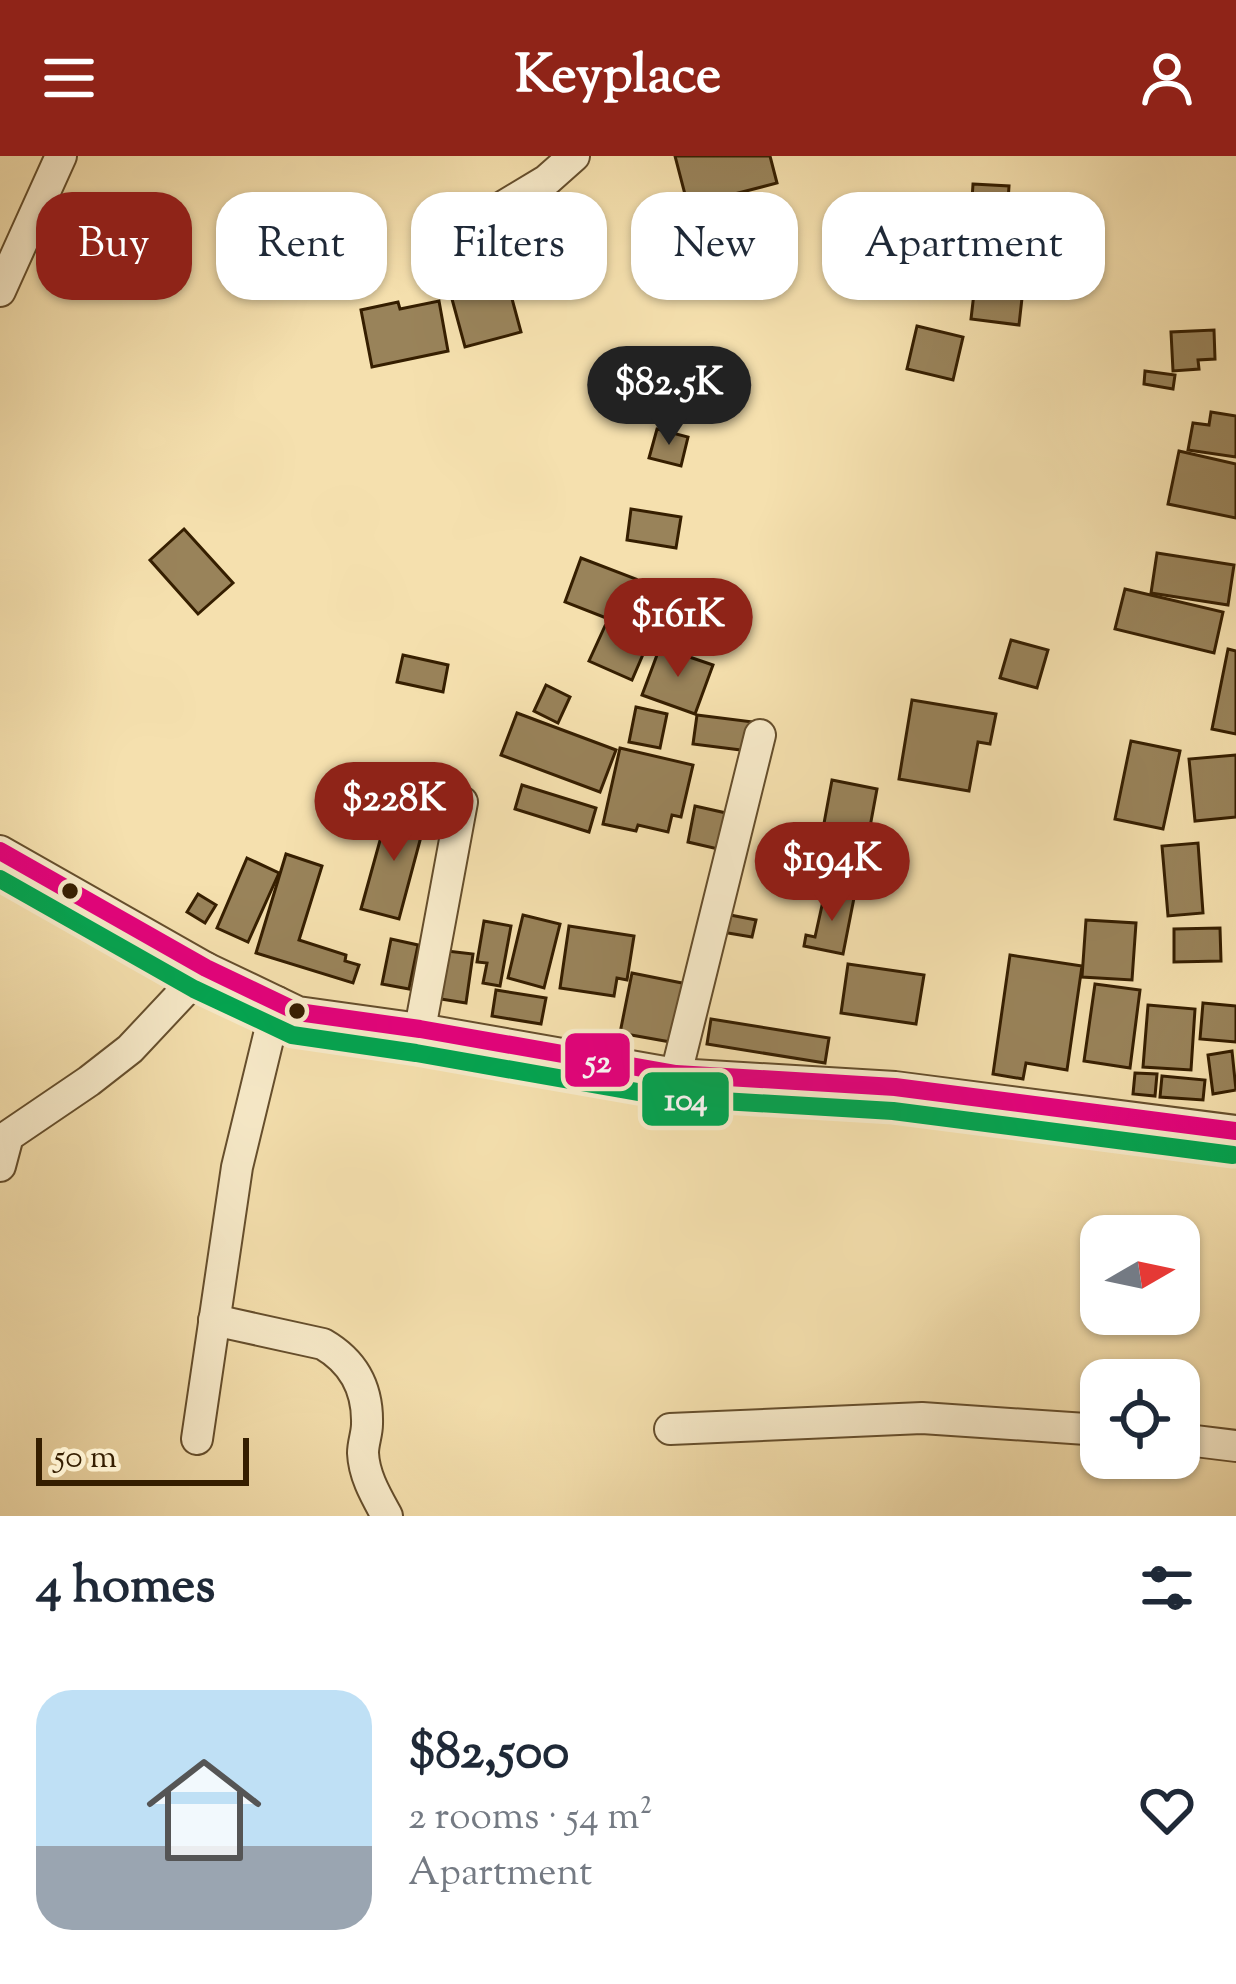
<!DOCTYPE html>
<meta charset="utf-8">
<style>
:root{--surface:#fff;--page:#f6f6f7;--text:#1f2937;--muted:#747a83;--accent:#8f2418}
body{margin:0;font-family:"Sorts Mill Goudy",serif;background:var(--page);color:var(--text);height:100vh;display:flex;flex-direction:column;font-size:45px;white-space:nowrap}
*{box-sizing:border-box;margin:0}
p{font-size:39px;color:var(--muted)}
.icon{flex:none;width:66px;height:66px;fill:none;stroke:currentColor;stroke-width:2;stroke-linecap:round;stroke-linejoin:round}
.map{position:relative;height:1360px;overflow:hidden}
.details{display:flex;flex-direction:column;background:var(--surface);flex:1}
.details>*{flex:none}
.top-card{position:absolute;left:36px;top:36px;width:1164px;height:108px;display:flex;gap:24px}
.needle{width:78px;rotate:81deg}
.tools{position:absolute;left:1080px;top:1059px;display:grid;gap:24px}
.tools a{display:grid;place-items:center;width:120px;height:120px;border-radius:24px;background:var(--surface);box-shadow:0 3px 9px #0004;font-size:60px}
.scale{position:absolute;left:36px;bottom:30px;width:213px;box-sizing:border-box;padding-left:12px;border:6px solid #351e00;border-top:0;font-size:33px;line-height:42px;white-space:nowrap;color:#351e00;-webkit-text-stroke:9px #f8ebca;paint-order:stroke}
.price{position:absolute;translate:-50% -102px;padding:0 27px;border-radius:42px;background:var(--accent);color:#fff;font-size:39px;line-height:78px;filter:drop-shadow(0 3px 6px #0008)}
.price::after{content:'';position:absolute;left:50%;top:72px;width:36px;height:27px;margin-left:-18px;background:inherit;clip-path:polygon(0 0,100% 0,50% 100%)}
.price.current{background:#222;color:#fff}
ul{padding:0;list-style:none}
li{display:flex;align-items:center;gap:36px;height:300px;padding:0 36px}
li span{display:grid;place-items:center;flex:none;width:336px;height:240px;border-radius:36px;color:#555}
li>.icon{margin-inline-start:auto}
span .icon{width:144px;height:144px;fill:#fffc;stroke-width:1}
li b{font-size:51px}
h2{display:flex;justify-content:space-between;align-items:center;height:144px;padding:0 36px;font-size:51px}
.chip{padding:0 42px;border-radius:36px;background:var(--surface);box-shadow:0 3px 9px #0004;font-size:42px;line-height:108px}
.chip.current{background:var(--accent);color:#fff}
header{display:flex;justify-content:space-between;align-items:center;height:156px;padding:0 36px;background:var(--accent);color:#fff;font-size:54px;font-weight:700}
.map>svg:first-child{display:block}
.building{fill:#99835a;stroke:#351e00;stroke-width:3}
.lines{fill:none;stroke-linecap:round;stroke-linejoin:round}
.street-casing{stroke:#654e2c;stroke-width:34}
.street{stroke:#f8ebca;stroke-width:30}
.bus-1-casing{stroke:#f8ebca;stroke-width:27}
.bus-2-casing{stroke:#f8ebca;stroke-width:27}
.bus-1{stroke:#e5007d;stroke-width:18}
.bus-2{stroke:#00a651;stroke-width:18}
.bus-dot{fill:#351e00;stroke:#f8ebca;stroke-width:4.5}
.line-badge{stroke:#f8ebca;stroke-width:4.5}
.badge-label{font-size:33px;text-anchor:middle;font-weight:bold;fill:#fff}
</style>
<header><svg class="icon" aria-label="menu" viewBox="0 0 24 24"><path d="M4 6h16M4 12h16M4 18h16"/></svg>Keyplace<svg class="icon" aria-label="person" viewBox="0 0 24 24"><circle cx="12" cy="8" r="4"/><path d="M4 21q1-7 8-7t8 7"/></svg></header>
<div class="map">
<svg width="1236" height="1360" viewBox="0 0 1236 1360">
<rect width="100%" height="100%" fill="#f5e0ae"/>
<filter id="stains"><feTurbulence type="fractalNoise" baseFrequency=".00167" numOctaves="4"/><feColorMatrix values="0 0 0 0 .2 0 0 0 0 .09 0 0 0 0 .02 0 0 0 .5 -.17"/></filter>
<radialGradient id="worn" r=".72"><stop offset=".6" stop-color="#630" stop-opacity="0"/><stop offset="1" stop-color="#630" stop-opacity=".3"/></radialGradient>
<g class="building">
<polygon points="675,0 770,0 777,27 688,50"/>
<polygon points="973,28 1009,30 1005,92 969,90"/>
<polygon points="505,117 521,176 465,191 449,132"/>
<polygon points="974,137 1022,142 1019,169 971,163"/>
<polygon points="439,145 448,195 372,211 361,154 398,146 400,153"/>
<polygon points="917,170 963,181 953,224 907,213"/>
<polygon points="1214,174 1215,203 1198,204 1199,213 1173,215 1171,176"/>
<polygon points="1145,215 1175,219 1173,233 1144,228"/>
<polygon points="1211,256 1236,260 1236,301 1188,294 1193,267 1209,269"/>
<polygon points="657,273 688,281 681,310 649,302"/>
<polygon points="1179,295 1236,308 1236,362 1168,348"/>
<polygon points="631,353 681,361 676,392 627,384"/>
<polygon points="184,373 233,427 198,458 150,404"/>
<polygon points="1157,397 1234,409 1228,449 1151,437"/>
<polygon points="581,402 636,423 619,467 565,446"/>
<polygon points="1125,433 1223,456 1214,497 1115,473"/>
<polygon points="605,470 647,489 632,524 589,505"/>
<polygon points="1011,484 1048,494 1037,532 1000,522"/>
<polygon points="660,491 713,509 695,558 642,539"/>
<polygon points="1228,493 1236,495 1236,578 1212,573"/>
<polygon points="403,499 448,509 443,536 397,526"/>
<polygon points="546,529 570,541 558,567 534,555"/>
<polygon points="912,544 996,558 990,588 978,586 969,635 899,623"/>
<polygon points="636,551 667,558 660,592 629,586"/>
<polygon points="517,557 616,594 600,636 501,599"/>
<polygon points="697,559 753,566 749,595 693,588"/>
<polygon points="1131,585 1180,595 1163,673 1115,663"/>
<polygon points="620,592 693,609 681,661 672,659 668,676 638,669 636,675 603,668"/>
<polygon points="1236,599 1236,661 1195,665 1189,603"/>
<polygon points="832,624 877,633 858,736 813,727"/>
<polygon points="522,629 596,652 589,676 515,653"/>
<polygon points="695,650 726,657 718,693 688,686"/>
<polygon points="389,652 426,662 399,763 361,753"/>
<polygon points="1198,687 1203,757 1168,760 1162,690"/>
<polygon points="286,698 322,710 299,784 346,799 345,805 359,809 353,827 256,797"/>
<polygon points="247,702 279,717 248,786 217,772"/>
<polygon points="825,736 854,742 843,798 804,790 806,779 815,781"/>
<polygon points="198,738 216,749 205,767 187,756"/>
<polygon points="725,758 756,764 752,781 722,776"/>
<polygon points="523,759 560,768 544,832 508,822"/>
<polygon points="1086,764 1136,767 1132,824 1082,821"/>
<polygon points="484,765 511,770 500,830 483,827 487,807 477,806"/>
<polygon points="569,770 634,780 627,824 617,822 614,840 560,832"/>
<polygon points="1220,772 1221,805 1174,806 1174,773"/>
<polygon points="391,783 418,789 409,833 382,828"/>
<polygon points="447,795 473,798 466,847 441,843"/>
<polygon points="1010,799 1082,810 1067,914 1026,907 1023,923 993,918"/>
<polygon points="848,808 924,819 916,868 841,857"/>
<polygon points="632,817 687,828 676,887 620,877"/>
<polygon points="1095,828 1140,834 1130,912 1084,905"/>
<polygon points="496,834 546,842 541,868 492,860"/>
<polygon points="1203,847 1236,850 1236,886 1200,883"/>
<polygon points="1148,849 1195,853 1191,914 1143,911"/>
<polygon points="711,863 829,882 825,907 707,888"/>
<polygon points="1232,895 1236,934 1213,938 1208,899"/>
<polygon points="1135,917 1157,918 1155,940 1133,938"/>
<polygon points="1162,920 1205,924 1203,944 1160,941"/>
</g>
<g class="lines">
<defs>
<g id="street">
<polyline points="469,71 547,24 574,0"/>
<polyline points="0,135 61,0"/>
<polyline points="0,695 206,812 298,856 420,873 676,918 895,931 1236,975"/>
<polyline points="420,873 462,646"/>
<polyline points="676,918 760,579"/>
<polyline points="0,1010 8,980 89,925 130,893 206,812"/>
<path d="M214 1164 323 1188C354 1206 368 1233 367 1268 367 1278 363 1287 363 1297 364 1320 376 1340 387 1360"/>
<polyline points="670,1273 922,1262 1101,1274"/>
<polyline points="197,1283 237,1011 277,846"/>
<polyline points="1179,1283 1236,1290"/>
</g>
</defs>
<use href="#street" class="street-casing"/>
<use href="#street" class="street"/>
<defs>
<polyline id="bus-1" points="0,695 206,812 298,856 420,873 676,918 895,931 1236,975"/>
<polyline id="bus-2" points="0,723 194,833 292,879 416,897 672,942 893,955 1233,999"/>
</defs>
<use href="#bus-1" class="bus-1-casing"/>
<use href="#bus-2" class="bus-2-casing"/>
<use href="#bus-1" class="bus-1"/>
<use href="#bus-2" class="bus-2"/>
</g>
<g class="bus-dot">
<circle cx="70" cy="735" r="10"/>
<circle cx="297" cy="855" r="10"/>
</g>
<g class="line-badge">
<rect x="563" y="875" width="69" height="58" rx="12" fill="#e5007d"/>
<rect x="640" y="914" width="91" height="58" rx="12" fill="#00a651"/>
</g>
<g class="badge-label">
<text x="598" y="916">52</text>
<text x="686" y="954">104</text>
</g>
<rect width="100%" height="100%" filter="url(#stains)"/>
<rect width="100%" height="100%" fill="url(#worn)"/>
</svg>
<div class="tools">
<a><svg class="needle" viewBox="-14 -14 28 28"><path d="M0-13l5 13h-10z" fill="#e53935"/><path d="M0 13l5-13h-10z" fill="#747a83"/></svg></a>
<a><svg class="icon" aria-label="locate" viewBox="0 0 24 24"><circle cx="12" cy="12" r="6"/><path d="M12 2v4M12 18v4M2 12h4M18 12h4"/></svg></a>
</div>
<div class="scale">50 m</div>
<b class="price current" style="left:669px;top:292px">$82.5K</b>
<b class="price" style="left:678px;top:524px">$161K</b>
<b class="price" style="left:394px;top:708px">$228K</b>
<b class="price" style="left:832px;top:768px">$194K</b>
<div class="top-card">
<a class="chip current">Buy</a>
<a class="chip">Rent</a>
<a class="chip">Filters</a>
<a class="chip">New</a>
<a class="chip">Apartment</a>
</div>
</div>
<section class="details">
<h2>4 homes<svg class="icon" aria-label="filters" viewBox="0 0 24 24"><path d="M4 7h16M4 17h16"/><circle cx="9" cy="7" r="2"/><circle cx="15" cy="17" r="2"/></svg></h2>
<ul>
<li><span style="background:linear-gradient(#bfe0f5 65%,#9aa5b1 0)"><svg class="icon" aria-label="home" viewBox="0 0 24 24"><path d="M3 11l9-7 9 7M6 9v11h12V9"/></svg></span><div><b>$82,500</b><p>2 rooms · 54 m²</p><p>Apartment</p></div><svg class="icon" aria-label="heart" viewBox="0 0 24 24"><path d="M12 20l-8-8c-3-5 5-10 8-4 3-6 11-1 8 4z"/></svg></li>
</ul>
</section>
